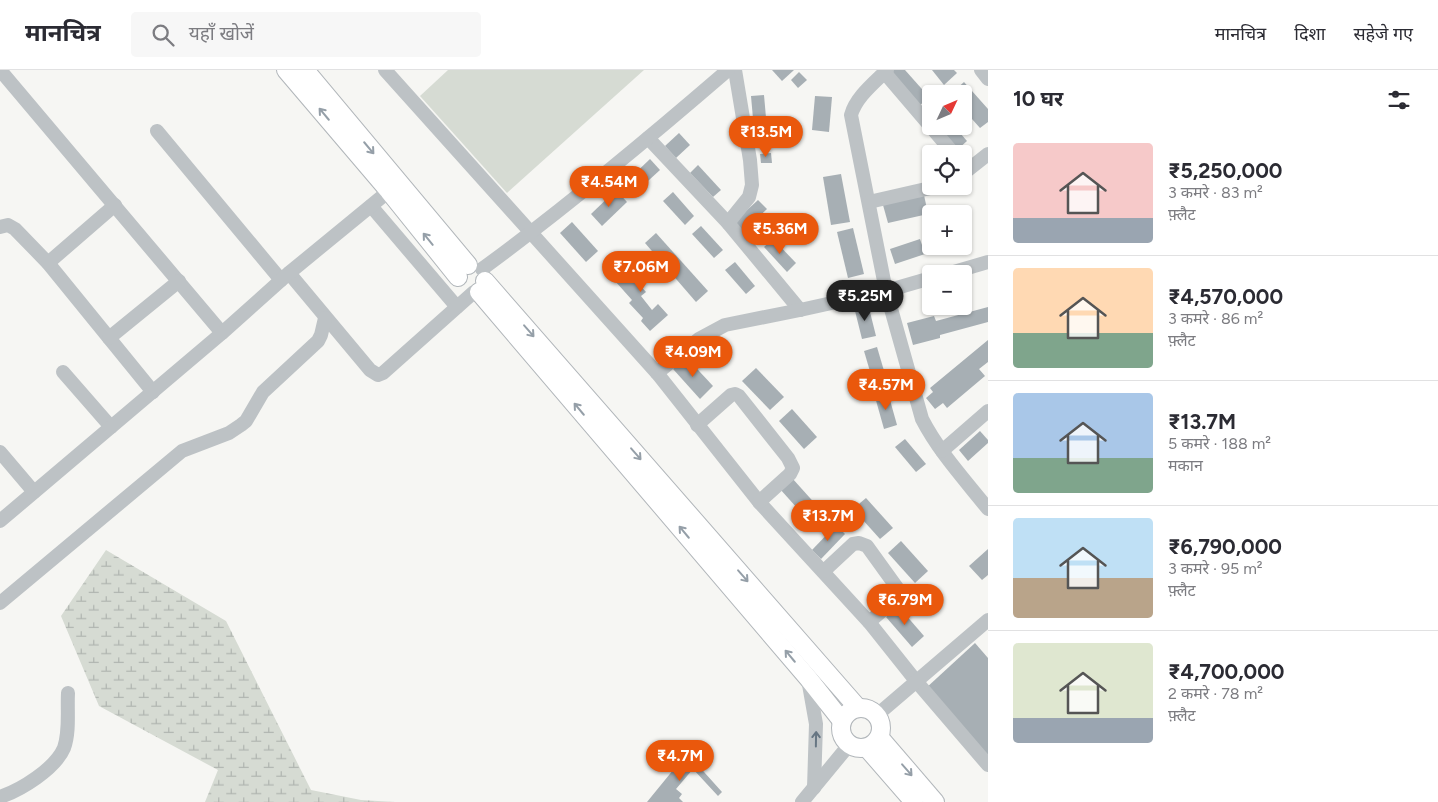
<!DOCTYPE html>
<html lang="hi">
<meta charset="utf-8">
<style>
:root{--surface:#fff;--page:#f7f7f7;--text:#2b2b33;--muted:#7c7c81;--line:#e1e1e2;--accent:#ea580c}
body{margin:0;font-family:Figtree,"Noto Sans Devanagari",sans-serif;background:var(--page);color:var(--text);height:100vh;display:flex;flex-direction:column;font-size:19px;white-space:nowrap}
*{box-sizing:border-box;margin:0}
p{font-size:16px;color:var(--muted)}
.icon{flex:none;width:28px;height:28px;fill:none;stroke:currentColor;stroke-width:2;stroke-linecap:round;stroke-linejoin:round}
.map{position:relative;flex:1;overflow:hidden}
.panel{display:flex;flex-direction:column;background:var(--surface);width:450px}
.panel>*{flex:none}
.needle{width:32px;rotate:46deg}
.tools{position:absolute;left:922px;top:15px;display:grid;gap:10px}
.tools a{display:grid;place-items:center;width:50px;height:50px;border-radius:5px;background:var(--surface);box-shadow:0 1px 4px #0004;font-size:25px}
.price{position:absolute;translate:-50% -42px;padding:0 11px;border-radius:18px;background:var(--accent);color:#fff;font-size:16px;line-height:32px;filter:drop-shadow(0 1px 2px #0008)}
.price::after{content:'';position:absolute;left:50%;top:30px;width:15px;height:11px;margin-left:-8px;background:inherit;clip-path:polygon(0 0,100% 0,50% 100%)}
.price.selected{background:#222;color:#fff}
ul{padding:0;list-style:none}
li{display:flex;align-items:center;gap:15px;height:125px;padding:0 25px}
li+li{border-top:1px solid var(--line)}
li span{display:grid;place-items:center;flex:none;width:140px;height:100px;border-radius:5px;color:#555}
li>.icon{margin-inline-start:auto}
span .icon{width:60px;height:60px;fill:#fffc;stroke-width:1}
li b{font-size:21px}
h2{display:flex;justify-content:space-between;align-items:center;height:60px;padding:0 25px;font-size:21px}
header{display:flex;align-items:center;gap:30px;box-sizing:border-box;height:70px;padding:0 25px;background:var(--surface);border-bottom:1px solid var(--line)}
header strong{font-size:24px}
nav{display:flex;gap:28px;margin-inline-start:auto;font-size:18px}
.search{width:350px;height:45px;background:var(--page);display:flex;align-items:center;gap:12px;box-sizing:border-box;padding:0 18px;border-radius:5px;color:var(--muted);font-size:19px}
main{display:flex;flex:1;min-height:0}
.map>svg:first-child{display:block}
.wetland{fill:url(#wetland-marsh)}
.green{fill:#d6dbd3}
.building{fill:#a7afb4}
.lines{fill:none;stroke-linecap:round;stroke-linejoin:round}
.major-casing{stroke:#b1b6ba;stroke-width:20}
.minor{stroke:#bdc2c5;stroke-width:14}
.major{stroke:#fff;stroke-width:18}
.oneway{stroke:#959fa8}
.oneway2{stroke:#677683}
</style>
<header>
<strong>मानचित्र</strong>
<div class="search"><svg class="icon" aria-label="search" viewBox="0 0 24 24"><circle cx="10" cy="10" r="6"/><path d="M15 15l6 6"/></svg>यहाँ खोजें</div>
<nav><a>मानचित्र</a><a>दिशा</a><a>सहेजे गए</a></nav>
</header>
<main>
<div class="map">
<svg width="988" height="732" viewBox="0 0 988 732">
<defs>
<pattern id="wetland-marsh" width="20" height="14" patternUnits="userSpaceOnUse" patternTransform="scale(1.25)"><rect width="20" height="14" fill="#d6dbd3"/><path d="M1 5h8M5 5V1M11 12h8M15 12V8" fill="none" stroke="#b1b6b1"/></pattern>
</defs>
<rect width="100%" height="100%" fill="#f6f6f3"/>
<polygon class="wetland" points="106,480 226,551 311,720 361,730 395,732 205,732 218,700 99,636 61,546"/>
<polygon class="green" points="448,0 644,0 507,123 420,26"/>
<g class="building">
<polygon points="772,0 794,0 782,11"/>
<polygon points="893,0 905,0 929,27 918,37 889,4"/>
<polygon points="932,0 954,0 957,3 944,15"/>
<polygon points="799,2 807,10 798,18 791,10"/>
<polygon points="964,12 988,39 988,52 980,58 964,40 964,24 951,24"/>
<polygon points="764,25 767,59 754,60 751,26"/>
<polygon points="815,26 832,27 829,62 812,60"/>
<polygon points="936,56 954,56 967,71 957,80"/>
<polygon points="679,63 690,75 676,88 665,76"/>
<polygon points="771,83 772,93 761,93 760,84"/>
<polygon points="650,89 660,100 637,121 627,111"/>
<polygon points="698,95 721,120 713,127 690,103"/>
<polygon points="841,104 850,152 831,155 823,107"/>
<polygon points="616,120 627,132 602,156 591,144"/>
<polygon points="673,122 694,146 685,155 663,131"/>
<polygon points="924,125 928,144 888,153 883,135"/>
<polygon points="758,130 767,139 743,162 734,152"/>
<polygon points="572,152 598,181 586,192 560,163"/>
<polygon points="701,156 723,180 714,188 692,164"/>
<polygon points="853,158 864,204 848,208 837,162"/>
<polygon points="656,163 708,221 696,232 645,173"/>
<polygon points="773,169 796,193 787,202 764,177"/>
<polygon points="920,169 925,184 895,194 890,179"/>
<polygon points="643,186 654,199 638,213 646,222 641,226 652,240 658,234 668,245 650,261 641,251 643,248 629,233 632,230 615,211"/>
<polygon points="735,192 755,216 746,224 725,200"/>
<polygon points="868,234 876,266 862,269 854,237"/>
<polygon points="988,237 988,252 940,265 940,268 913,275 907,253 934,246 936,251"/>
<polygon points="988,270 988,292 979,299 985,306 947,338 943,333 935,339 926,328 933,322 930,318"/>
<polygon points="877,277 887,311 874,315 864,281"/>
<polygon points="686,287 713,316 700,329 673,299"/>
<polygon points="756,298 784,327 770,340 742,311"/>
<polygon points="888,323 897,355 884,359 875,327"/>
<polygon points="792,339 817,367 804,379 779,351"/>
<polygon points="980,361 988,370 988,373 968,391 959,380"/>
<polygon points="905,369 926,394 916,402 895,377"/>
<polygon points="792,408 819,438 806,448 780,419"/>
<polygon points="866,428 893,458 880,469 853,439"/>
<polygon points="836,455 845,464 821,489 812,480"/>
<polygon points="901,471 928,501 915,513 888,483"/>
<polygon points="988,479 988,505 982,510 969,496"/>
<polygon points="898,536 924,566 912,577 886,547"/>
<polygon points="975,573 988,588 988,691 925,619"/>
<polygon points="687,683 722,722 718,726 693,699 676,719 682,724 679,728 683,732 647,732"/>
</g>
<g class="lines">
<defs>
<g id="major">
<polyline points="286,0 389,121 458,207"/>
<polyline points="305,0 468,195"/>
<polyline points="485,211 858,638"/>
<polyline points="479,222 808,608 842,651"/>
<circle cx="861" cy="658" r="20"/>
<polyline points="880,668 935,732"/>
<polyline points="867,678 914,732"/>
</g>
</defs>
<use href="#major" class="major-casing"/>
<g class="minor">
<polyline points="0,0 222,263"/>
<polyline points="385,0 657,303 759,432 869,552 916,611 988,695"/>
<path d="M887 0C874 13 856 27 851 45L886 221 922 349C939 382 965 410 988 439"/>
<polyline points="981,0 988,9"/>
<polyline points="884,2 954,84"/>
<polyline points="157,61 281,210"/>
<polyline points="648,68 728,153 800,240"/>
<polyline points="964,103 988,84"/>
<polyline points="869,132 939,116"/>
<polyline points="371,136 457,237"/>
<polyline points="728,153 749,127 752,115 750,90 735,0"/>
<polyline points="0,157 8,155 15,159 48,193 153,322"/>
<polyline points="48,193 115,135"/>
<path d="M482 199C567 137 648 69 728 0"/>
<polyline points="289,203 370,300 378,305 383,303 474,222"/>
<polyline points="947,204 988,192"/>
<polyline points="109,268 179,211"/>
<polyline points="63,302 111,357"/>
<polyline points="657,303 699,269 725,255 800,240 886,221 931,208"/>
<polyline points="697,355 731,325 735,324 739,326 788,388 793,398 790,404 759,432"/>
<polyline points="942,381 988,341"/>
<polyline points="0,382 34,422"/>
<polyline points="0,451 222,263 289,203 389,121"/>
<polyline points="824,501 853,474 859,473 867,476 898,519 899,524 896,529 869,552"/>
<polyline points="0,533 182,381 229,363 241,355 246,351 263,322 318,271 321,265 325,248"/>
<polyline points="808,609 816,654 814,718"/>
<polyline points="877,645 988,550"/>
<path d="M0 727C21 720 55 699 64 678 70 661 67 641 68 623"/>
<polyline points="802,732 849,675"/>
</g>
<use href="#major" class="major"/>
</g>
<defs><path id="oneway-shaft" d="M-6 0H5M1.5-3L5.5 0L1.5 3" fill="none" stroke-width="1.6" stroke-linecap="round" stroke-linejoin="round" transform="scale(1.25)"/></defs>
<g class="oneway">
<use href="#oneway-shaft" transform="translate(324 44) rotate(-130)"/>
<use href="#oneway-shaft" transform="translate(369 78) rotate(50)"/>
<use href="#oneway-shaft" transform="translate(428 169) rotate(-129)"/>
<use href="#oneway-shaft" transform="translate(529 261) rotate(49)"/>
<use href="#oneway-shaft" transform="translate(579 339) rotate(-130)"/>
<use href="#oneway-shaft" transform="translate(636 384) rotate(49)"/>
<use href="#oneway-shaft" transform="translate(684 462) rotate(-130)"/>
<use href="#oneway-shaft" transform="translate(743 506) rotate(49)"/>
<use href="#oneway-shaft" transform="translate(790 586) rotate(-130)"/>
<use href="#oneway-shaft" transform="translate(907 700) rotate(49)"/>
</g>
<use class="oneway2" href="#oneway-shaft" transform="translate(816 669) rotate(-89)"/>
</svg>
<div class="tools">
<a><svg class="needle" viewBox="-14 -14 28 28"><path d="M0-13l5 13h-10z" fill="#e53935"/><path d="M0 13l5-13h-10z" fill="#7c7c81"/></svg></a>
<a><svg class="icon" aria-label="locate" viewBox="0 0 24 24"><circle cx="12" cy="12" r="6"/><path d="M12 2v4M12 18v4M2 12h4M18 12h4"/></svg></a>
<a>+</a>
<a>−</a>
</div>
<b class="price" style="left:766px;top:88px">₹13.5M</b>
<b class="price" style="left:609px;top:138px">₹4.54M</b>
<b class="price" style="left:780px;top:185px">₹5.36M</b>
<b class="price" style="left:641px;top:223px">₹7.06M</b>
<b class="price selected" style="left:865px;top:252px">₹5.25M</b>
<b class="price" style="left:693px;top:308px">₹4.09M</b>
<b class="price" style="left:886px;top:341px">₹4.57M</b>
<b class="price" style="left:828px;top:472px">₹13.7M</b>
<b class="price" style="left:905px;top:556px">₹6.79M</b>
<b class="price" style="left:680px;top:712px">₹4.7M</b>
</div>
<section class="panel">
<h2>10 घर<svg class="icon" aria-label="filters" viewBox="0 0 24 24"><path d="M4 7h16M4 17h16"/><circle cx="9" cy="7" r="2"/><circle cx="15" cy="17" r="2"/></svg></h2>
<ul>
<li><span style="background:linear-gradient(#f6c9c9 75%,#9aa5b1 0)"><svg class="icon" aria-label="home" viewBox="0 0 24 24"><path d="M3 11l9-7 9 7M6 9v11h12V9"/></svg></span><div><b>₹5,250,000</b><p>3 कमरे · 83 m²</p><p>फ़्लैट</p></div></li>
<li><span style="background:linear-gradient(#ffd9b3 65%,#7fa58c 0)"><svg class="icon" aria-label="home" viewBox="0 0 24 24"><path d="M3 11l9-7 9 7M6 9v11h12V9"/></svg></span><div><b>₹4,570,000</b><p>3 कमरे · 86 m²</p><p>फ़्लैट</p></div></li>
<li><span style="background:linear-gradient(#a9c7e8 65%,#7fa58c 0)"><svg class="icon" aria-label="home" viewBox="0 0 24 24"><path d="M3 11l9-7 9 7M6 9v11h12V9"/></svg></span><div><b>₹13.7M</b><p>5 कमरे · 188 m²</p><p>मकान</p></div></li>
<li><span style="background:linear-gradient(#bfe0f5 60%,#b9a48a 0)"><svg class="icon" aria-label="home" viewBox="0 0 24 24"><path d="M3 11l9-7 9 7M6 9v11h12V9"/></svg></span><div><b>₹6,790,000</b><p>3 कमरे · 95 m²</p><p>फ़्लैट</p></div></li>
<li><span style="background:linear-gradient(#dfe7d0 75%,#9aa5b1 0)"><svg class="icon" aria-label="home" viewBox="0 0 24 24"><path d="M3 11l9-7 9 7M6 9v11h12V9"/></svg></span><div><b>₹4,700,000</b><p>2 कमरे · 78 m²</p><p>फ़्लैट</p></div></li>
</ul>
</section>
</main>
